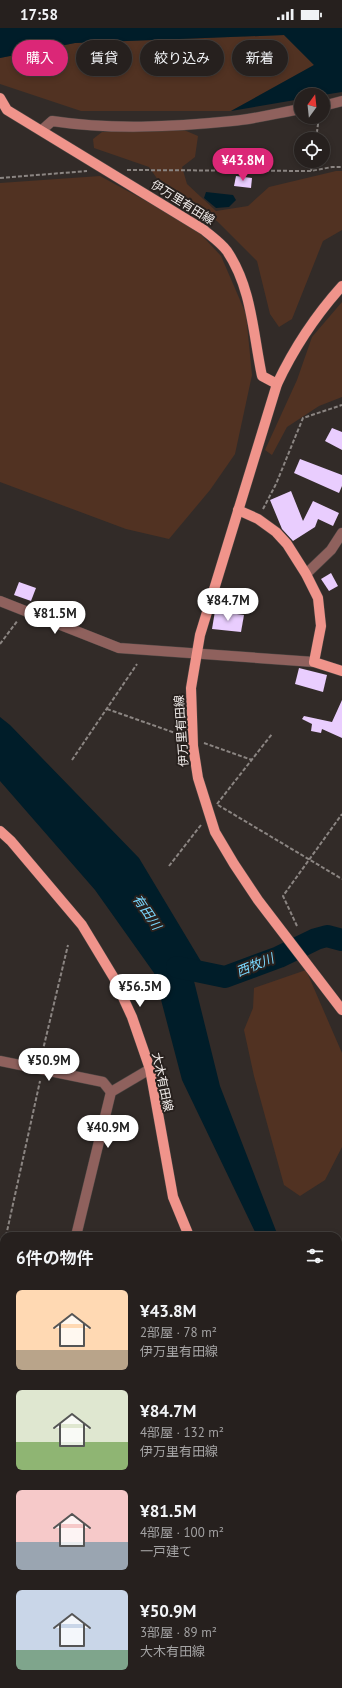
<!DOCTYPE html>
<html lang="ja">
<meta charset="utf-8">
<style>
:root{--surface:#26201e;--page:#2e2827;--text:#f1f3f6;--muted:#a4a3a4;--line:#423e3c;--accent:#db2777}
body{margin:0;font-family:"PT Sans","Noto Sans JP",sans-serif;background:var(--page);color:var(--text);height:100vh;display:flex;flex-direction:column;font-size:15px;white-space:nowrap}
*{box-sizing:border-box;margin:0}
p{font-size:13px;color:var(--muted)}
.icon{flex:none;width:22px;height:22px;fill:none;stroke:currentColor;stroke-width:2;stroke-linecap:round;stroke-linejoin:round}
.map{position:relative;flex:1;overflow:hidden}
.side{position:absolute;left:0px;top:1204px;width:342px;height:456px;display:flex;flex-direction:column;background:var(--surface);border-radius:12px 12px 0 0;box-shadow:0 2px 6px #0003,0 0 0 1px var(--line)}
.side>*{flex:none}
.banner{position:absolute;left:12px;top:12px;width:318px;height:36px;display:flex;gap:8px}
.needle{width:26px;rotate:15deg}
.fabs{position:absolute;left:294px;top:60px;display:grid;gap:8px}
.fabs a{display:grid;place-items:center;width:36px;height:36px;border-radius:50%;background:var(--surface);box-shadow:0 2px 6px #0003,0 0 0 1px var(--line);font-size:20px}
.price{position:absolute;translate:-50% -34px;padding:0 9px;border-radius:14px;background:#fff;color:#222;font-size:13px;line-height:26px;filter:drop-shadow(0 1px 2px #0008)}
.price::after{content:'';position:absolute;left:50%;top:24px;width:12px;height:9px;margin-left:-6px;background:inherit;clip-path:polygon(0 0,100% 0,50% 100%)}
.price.current{background:var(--accent);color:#fff}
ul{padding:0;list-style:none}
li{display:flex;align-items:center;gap:12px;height:100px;padding:0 16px}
li span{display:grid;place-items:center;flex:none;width:112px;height:80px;border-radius:6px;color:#555}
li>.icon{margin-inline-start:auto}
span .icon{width:48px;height:48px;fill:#fffc;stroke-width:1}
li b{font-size:17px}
h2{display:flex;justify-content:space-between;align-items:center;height:48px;padding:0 16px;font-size:17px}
.tag{padding:0 14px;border-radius:18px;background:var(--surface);box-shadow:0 2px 6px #0003,0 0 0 1px var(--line);font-size:14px;line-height:36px}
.tag.current{background:var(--accent);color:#fff}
.status{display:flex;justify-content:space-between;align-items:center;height:28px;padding:0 20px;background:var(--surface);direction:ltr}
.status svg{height:11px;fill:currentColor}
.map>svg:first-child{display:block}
.green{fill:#513222}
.water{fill:#001d29}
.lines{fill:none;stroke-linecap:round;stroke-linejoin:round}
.river{stroke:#001d29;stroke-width:22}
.building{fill:#e9cdfe}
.minor-casing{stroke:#4d4643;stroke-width:11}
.major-casing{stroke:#4d4643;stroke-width:11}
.path{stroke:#8b8582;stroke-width:2;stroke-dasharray:4 2;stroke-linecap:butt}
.minor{stroke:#8f615d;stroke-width:10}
.major{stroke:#f0948b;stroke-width:10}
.labels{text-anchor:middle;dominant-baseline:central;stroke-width:4;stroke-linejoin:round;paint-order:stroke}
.street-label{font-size:12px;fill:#f2edeb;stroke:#28211e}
.water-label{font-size:13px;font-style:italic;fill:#7ad7fd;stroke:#28211e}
</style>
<div class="status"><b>17:58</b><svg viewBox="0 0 49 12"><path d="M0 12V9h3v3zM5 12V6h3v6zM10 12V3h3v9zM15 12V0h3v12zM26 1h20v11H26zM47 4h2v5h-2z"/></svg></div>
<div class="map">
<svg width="342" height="1660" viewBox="0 0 342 1660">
<rect width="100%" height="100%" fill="#322b28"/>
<g class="green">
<polygon points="284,7 314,37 231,83 81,83 0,56 0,30 75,15"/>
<polygon points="184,102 198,108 195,129 182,139 187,156 216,183 248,178 269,159 336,143 342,143 342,202 323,213 292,291 279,299 270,286 257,233 217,193 165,162 149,139 94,120 93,111 102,104"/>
<polygon points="100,148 194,199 221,228 246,286 252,347 235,426 210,462 169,511 126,501 0,454 0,155"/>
<polygon points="342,274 342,369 319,378 287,399 272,427 265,422 297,352 312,309"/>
<polygon points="306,942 342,1025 342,1119 325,1152 300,1168 284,1157 254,1048 244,1002 253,980 254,960"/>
</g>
<g class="water">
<polygon points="0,0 342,0 342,64 323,67 301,67 301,71 231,83 314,37 284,7 75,15 0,30"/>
<polygon points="206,164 233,167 236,172 229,179 216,180 204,170"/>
<polygon points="0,689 10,697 139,830 208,945 194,953 220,1058 278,1208 257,1208 182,1052 154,945 95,862 0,753"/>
<polygon points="338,1326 342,1334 342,1385 338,1376"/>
</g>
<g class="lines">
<polyline class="river" points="177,939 225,949 279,929 316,911 327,908 342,912"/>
</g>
<g class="building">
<polygon points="236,148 252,150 251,160 234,158"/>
<polygon points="332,400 342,404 342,422 325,413"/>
<polygon points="300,431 342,447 342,458 339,465 294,445"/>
<polygon points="291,463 303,493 313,473 339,485 333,498 318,491 315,499 293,513 282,501 270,472"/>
<polygon points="331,545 338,558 329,563 321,551"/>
<polygon points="19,554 36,560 31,573 14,567"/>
<polygon points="215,583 244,587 241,604 212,601"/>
<polygon points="299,640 327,647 323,664 295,656"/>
<polygon points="342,672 342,710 322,701 321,705 311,703 312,696 302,691 304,688 332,694"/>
</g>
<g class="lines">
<defs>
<g id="minor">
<polyline points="323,78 342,73"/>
<path d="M42 102 52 93C111 102 172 99 232 93 255 91 278 85 301 81"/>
<polyline points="306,546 331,522 342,505"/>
<polyline points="0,573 119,620 314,634"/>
<polyline points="0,1033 103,1054 111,1064"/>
<polyline points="76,1208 111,1064 150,1041"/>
<polyline points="0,1443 4,1443"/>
<polyline points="0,1634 4,1600"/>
</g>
<g id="major">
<path d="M0 70 7 82 204 202C211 208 221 215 227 223 252 260 253 306 262 348L277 356"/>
<path d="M342 258C315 288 294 320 277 356L200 607 191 660 193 718 198 750 215 804 234 836 258 872 342 982"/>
<polyline points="238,482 258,491 276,504 287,516 306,546 318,570 321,598 314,634 342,643"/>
<polyline points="0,803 11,813 82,897 114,950 132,989 150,1041 173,1169 189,1208"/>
<polyline points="338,1275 342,1276"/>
</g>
</defs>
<use href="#minor" class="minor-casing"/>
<use href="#major" class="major-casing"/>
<g class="path">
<polyline points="316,111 319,89"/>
<polyline points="127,142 311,143 332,139 342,139"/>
<polyline points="311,143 313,133"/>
<polyline points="0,150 87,143"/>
<polyline points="263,481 276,456 303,390 342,377"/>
<polyline points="0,616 18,592"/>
<polyline points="107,681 181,707"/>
<polyline points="204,715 252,732"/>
<polyline points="72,732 137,636"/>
<polyline points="217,776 272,706"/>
<polyline points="218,777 342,851"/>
<polyline points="169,838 201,797"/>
<polyline points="297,898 283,868 342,786"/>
<polyline points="41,1030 68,917"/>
<polyline points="6,1208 40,1053"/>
<polyline points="0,1234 4,1216"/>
<polyline points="0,1242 4,1243"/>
<polyline points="338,1515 342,1515"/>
<polyline points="0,1539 3,1540"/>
<polyline points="247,1656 259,1660"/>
<polyline points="61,1660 62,1656"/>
<polyline points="110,1660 111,1656"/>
<polyline points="159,1660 160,1656"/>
</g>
<use href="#minor" class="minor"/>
<use href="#major" class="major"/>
</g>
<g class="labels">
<g class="street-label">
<text transform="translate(183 174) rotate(32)">伊万里有田線</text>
<text transform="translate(181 703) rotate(-94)">伊万里有田線</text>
<text transform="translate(163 1054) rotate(78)">大木有田線</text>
</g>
<g class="water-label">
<text transform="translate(147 884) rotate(56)">有田川</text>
<text transform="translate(255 937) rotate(-22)">西牧川</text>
</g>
</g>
</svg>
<div class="fabs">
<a><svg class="needle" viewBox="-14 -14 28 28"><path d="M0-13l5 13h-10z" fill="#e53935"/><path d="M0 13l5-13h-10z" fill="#a4a3a4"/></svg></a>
<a><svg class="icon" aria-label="locate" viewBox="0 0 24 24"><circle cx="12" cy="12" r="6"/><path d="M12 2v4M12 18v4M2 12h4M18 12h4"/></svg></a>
</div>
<b class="price current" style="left:243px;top:154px">¥43.8M</b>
<b class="price" style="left:228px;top:594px">¥84.7M</b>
<b class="price" style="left:55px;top:607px">¥81.5M</b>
<b class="price" style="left:140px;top:980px">¥56.5M</b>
<b class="price" style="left:49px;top:1054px">¥50.9M</b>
<b class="price" style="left:108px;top:1121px">¥40.9M</b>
<div class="banner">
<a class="tag current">購入</a>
<a class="tag">賃貸</a>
<a class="tag">絞り込み</a>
<a class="tag">新着</a>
</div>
<section class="side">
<h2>6件の物件<svg class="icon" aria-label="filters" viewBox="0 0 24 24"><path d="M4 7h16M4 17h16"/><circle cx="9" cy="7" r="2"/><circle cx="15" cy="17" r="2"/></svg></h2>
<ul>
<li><span style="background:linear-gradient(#ffd9b3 75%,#b9a48a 0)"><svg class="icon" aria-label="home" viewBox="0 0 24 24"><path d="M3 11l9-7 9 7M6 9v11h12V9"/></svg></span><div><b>¥43.8M</b><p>2部屋 · 78 m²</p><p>伊万里有田線</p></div></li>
<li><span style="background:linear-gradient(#dfe7d0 65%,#8fb573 0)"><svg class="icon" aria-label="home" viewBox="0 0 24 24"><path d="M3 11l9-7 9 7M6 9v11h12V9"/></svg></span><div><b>¥84.7M</b><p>4部屋 · 132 m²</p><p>伊万里有田線</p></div></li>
<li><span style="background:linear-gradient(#f6c9c9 65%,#9aa5b1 0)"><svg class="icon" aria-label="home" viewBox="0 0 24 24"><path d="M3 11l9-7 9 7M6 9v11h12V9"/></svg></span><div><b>¥81.5M</b><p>4部屋 · 100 m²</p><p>一戸建て</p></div></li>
<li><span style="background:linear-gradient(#c9d6e8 75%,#7fa58c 0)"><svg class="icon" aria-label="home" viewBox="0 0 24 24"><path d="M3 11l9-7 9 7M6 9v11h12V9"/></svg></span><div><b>¥50.9M</b><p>3部屋 · 89 m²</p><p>大木有田線</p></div></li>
</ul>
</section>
</div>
